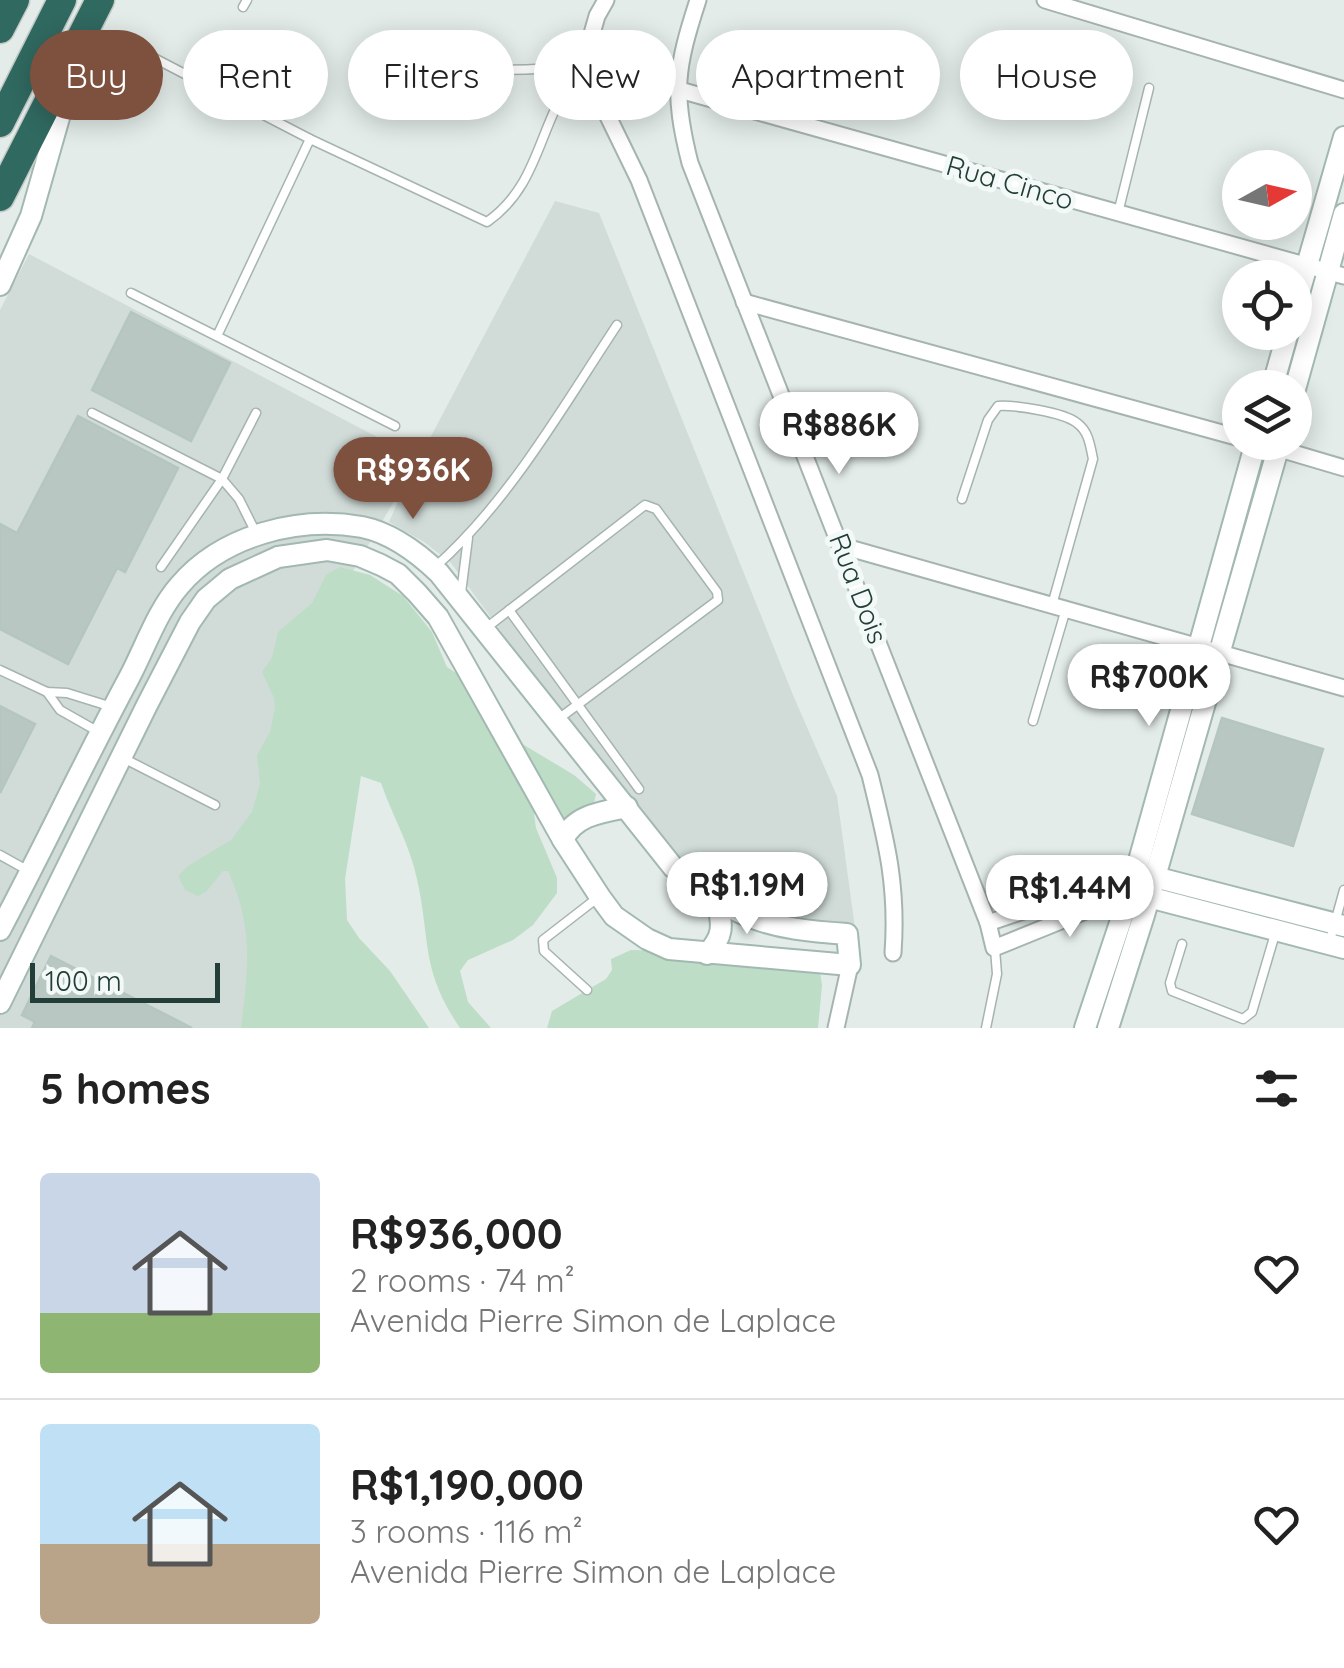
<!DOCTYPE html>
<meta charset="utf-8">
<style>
:root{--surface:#fff;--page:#f2f2f2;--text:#222;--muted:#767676;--line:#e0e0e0;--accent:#7e503e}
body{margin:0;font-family:Quicksand,sans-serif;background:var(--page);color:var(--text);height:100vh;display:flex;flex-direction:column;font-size:38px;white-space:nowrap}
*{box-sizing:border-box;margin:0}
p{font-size:32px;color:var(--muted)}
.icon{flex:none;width:55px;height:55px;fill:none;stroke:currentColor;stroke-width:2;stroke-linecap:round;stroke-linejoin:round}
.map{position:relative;height:1028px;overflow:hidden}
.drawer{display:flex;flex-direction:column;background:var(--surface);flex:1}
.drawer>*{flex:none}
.hud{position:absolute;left:30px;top:30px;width:1285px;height:90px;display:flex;gap:20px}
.needle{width:65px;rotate:82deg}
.buttons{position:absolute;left:1222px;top:150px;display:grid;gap:20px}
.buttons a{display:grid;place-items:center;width:90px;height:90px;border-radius:50%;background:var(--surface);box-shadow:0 5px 25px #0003;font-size:50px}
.scale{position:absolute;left:30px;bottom:25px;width:190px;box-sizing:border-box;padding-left:10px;border:5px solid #233d38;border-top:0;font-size:28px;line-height:35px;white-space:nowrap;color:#233d38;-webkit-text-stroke:8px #f3f9f6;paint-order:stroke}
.price{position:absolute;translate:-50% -85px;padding:0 22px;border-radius:35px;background:#fff;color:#222;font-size:32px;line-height:65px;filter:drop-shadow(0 2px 5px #0008)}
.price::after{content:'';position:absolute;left:50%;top:60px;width:30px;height:22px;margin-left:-15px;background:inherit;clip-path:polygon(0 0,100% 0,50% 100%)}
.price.active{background:var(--accent);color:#fff}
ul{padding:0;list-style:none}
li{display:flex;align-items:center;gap:30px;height:250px;padding:0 40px}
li+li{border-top:2px solid var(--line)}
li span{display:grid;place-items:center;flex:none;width:280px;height:200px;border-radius:10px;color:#555}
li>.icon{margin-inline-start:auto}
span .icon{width:120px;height:120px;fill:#fffc;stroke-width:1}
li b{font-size:42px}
h2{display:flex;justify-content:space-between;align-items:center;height:120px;padding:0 40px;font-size:42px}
.tag{padding:0 35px;border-radius:45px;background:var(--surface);box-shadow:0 5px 25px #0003;font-size:35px;line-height:90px}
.tag.active{background:var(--accent);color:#fff}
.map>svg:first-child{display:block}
.built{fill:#d1dcd8}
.green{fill:#bdddc7}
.building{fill:#b8c7c2;stroke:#b5c6c0;stroke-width:2.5}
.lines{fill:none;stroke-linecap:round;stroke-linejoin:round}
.lane-casing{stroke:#a6b4b0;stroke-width:11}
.street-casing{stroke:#a6b4b0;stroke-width:19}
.secondary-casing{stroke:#a2b8b1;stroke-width:24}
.highway-casing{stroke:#c1c9c7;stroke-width:31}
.lane{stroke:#fff;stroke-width:8}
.street{stroke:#fff;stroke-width:15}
.secondary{stroke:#fff;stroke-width:20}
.highway{stroke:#306960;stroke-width:28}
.labels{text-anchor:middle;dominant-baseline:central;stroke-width:10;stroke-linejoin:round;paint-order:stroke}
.street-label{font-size:28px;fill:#233d38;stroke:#f3f9f6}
</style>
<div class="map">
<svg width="1344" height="1028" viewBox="0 0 1344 1028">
<rect width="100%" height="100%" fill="#e3ece9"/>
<polygon class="built" points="555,201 599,213 793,695 837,796 855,928 784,921 705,890 633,811 451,563 424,542 389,522 410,474 309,646 274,1028 0,1028 0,310 29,254 419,459"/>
<g class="green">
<path d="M340 567 370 575 403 596 432 632 447 667 456 673 467 674 514 739 574 775 596 794 593 807C568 824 562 824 534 814L536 828 557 878V893L533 925 513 940 468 960 460 971 468 1002 491 1028H460C420 969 431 942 417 879 410 845 392 815 381 783L361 776 345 879 347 920 359 938 390 971 429 1028H241C248 969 254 927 228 871H223L206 892 198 896 185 890 178 876 188 866 231 840 252 812 260 784 257 755 270 732 275 708 274 698 262 672 272 658 278 632 312 603 326 575Z"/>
<polygon points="631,950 701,952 820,972 822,985 818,1028 547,1028 552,1011 606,979 612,970 611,959"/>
</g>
<g class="building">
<polygon points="131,312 230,363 191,441 92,390"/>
<polygon points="78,416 178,468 125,572 117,568 68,664 0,629 0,524 17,533"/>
<polygon points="0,706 35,724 0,793"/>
<polygon points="1222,718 1323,749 1293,846 1192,814"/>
<polygon points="51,956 192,1028 32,1028 35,1022 22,1015"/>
</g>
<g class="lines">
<defs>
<g id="lane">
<polyline points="243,7 247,0"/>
<path d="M127 44 310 139 487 222C544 182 537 117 583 65"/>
<path d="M430 61C483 73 530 71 583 65"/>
<polyline points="1118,213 1149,88"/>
<polyline points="131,293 395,426"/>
<polyline points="218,334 310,139"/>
<polyline points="92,413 222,479 239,499 256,533"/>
<path d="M962 499 988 420 998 406C1015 405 1063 412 1077 423 1089 432 1090 445 1093 459L1052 605"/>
<polyline points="161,567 222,479 256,413"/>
<path d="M434 568C509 502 562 408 617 325"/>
<polyline points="461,593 468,538"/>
<polyline points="509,610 639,789"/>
<polyline points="486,628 645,505 656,509 717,592 718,600 557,720"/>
<polyline points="0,670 47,692 67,693 112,707"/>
<polyline points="47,692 60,710 97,731"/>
<polyline points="1033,721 1066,609"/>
<polyline points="125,759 215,805"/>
<polyline points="0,855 27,870"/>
<polyline points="1182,944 1170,983 1172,991 1243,1019 1252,1012 1275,934"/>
<polyline points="1329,944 1344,890"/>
<polyline points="587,990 544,951 543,940 596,899"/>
<polyline points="986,1028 997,974 995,949"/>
</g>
<g id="street">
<path d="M606 0 597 16 583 65 639 180 870 775C886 840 898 885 893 953"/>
<path d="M698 0C676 68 672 92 690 163L988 923 994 948 1130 893"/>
<polyline points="1045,0 1344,90"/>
<polyline points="676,89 1344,276"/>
<polyline points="744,302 1240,438"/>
<polyline points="1256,442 1344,468"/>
<polyline points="842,546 1344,688"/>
<polyline points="988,923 1135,873"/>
<polyline points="836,1028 850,965"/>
</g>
<g id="secondary">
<polyline points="0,285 31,216 70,79"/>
<polyline points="1295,307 1344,137"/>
<polyline points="1272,388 1288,332"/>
<polyline points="1295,389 1344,214"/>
<path d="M563 840C574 815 602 812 627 807"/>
<polyline points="1143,874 1344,926"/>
<polyline points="1137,894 1344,948"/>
<path d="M0 930C44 847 84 762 129 678 145 648 157 611 180 585 223 535 298 516 362 527 392 533 418 553 439 573L673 867C735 919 767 929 847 934L850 965 669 949 647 939 614 916 600 897 563 840 438 617 417 593 398 574 381 565 360 556 327 550 278 557 230 579 206 599 190 622 147 705 0 1003"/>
<path d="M707 954C724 936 723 925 717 902"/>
<polyline points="1085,1028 1130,893 1256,442"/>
<polyline points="1108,1028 1144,915 1280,442"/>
</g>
<g id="highway">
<polyline points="0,29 15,0"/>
<polyline points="0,123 62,0"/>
<polyline points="0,197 100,0"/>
</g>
</defs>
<use href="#lane" class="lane-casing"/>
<use href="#street" class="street-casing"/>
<use href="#secondary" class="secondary-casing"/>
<use href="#highway" class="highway-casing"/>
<use href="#lane" class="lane"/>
<use href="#street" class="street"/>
<use href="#secondary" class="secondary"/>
<use href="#highway" class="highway"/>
</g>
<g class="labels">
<g class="street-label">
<text transform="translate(1010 182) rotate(16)">Rua Cinco</text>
<text transform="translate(859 588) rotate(69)">Rua Dois</text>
</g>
</g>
</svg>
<div class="buttons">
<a><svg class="needle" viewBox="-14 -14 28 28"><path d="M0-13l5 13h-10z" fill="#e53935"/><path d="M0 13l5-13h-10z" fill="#767676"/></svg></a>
<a><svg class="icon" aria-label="locate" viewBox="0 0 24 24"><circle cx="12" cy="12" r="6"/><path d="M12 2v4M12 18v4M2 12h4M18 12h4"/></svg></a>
<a><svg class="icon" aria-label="layers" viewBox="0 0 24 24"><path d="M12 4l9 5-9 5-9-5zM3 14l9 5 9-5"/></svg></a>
</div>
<div class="scale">100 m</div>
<b class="price" style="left:839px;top:477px">R$886K</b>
<b class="price active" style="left:413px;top:522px">R$936K</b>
<b class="price" style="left:1149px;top:729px">R$700K</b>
<b class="price" style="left:747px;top:937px">R$1.19M</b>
<b class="price" style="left:1070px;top:940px">R$1.44M</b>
<div class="hud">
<a class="tag active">Buy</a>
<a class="tag">Rent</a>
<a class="tag">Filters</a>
<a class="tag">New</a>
<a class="tag">Apartment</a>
<a class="tag">House</a>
</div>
</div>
<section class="drawer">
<h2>5 homes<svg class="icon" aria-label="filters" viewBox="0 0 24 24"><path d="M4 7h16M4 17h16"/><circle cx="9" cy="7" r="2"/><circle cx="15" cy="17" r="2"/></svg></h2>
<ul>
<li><span style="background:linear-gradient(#c9d6e8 70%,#8fb573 0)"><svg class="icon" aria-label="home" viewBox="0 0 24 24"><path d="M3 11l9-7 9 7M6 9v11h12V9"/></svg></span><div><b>R$936,000</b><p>2 rooms · 74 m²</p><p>Avenida Pierre Simon de Laplace</p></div><svg class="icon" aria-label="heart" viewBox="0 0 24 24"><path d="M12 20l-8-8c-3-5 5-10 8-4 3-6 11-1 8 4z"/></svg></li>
<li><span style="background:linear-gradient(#bfe0f5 60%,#b9a48a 0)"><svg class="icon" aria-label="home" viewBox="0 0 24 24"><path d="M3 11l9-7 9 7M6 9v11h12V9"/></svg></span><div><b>R$1,190,000</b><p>3 rooms · 116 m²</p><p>Avenida Pierre Simon de Laplace</p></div><svg class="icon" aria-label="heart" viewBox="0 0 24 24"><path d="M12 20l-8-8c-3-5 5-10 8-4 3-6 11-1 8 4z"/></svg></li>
</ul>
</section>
